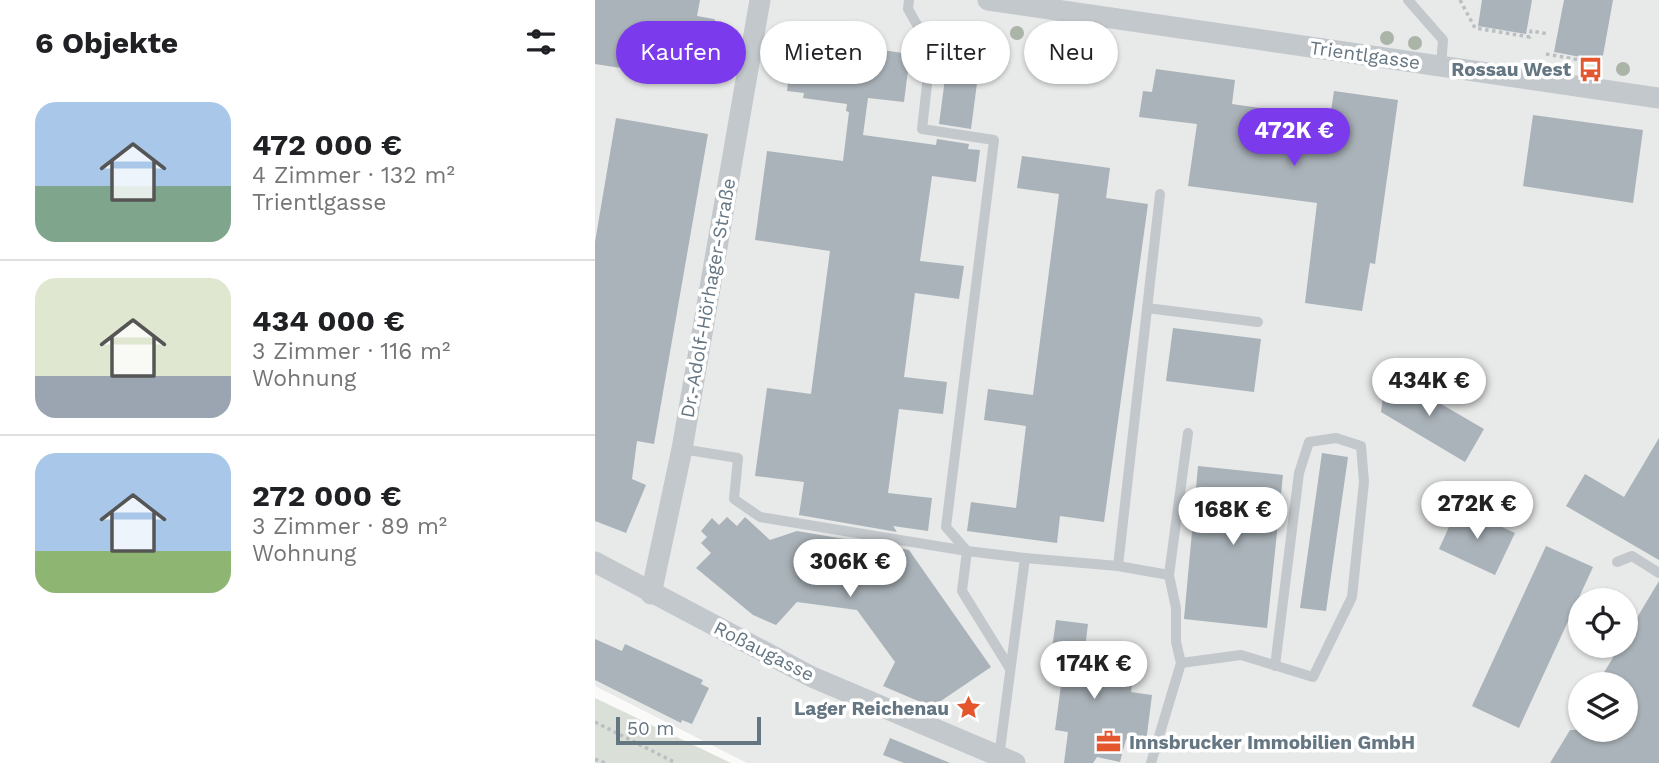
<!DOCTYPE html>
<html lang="de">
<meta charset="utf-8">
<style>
:root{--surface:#fff;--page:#f6f6f6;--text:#202124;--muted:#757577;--line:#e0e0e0;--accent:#7c3aed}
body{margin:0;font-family:"Work Sans",sans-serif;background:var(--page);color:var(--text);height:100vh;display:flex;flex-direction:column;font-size:26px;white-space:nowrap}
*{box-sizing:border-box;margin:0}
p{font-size:23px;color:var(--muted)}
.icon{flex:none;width:38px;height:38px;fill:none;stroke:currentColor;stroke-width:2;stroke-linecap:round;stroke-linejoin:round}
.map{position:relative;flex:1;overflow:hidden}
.drawer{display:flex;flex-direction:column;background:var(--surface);width:595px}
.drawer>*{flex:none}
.banner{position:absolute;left:21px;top:21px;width:665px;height:63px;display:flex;gap:14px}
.fabs{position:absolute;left:973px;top:588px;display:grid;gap:14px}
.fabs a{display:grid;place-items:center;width:70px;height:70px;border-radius:50%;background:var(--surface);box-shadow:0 2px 5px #0004;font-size:35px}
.scale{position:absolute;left:21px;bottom:18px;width:145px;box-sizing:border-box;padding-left:7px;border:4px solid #657683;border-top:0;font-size:19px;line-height:24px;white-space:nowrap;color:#657683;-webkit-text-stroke:5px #fff;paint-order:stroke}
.price{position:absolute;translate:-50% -60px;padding:0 16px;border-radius:24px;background:#fff;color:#222;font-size:23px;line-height:46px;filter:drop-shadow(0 2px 4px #0008)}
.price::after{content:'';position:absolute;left:50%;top:42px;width:21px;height:16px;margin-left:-10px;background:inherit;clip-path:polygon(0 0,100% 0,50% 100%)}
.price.selected{background:var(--accent);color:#fff}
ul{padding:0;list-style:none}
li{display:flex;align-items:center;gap:21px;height:175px;padding:0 35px}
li+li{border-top:2px solid var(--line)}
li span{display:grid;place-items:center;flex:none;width:196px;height:140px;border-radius:21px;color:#555}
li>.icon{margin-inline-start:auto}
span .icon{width:84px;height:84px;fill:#fffc;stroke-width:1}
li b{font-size:30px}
h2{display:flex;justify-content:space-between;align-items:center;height:84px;padding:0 35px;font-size:30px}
.pill{padding:0 24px;border-radius:32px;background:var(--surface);box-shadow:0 2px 5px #0004;font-size:24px;line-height:63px}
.pill.selected{background:var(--accent);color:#fff}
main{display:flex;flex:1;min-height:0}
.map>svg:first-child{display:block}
.built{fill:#e8e9e9;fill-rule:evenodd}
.green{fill:#dadfd7}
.building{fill:#aab3b9}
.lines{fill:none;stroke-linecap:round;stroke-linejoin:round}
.path{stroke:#bbbfc2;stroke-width:3.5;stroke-dasharray:3.5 3.5;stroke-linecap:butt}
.lane{stroke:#c3c8cc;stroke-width:10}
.street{stroke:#c3c8cc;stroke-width:21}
.tree{fill:#aab4a7}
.labels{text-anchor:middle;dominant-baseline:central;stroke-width:7;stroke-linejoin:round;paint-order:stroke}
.street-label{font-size:19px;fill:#657683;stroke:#fff}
.poi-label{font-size:19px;font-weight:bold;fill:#657683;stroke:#fff;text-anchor:end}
</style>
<main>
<section class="drawer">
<h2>6 Objekte<svg class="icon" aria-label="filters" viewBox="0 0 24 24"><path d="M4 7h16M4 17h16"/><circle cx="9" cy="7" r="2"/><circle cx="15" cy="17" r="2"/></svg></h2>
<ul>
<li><span style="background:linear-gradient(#a9c7e8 60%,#7fa58c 0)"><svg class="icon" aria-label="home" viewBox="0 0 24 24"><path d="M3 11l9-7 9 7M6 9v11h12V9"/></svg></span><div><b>472 000 €</b><p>4 Zimmer · 132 m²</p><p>Trientlgasse</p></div></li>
<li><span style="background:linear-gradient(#dfe7d0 70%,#9aa5b1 0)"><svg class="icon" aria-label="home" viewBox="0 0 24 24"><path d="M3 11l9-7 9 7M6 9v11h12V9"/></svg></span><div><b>434 000 €</b><p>3 Zimmer · 116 m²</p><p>Wohnung</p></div></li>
<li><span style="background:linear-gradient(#a9c7e8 70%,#8fb573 0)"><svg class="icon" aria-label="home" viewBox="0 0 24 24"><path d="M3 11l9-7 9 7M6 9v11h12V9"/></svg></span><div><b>272 000 €</b><p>3 Zimmer · 89 m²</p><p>Wohnung</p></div></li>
</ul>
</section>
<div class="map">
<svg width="1064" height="763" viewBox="0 0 1064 763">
<rect width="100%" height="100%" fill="#fafaf8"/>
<path class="built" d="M0 0H1064V763H152L0 686ZM985 600H1031V646H985ZM985 684H1031V730H985Z"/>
<polygon class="green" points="0,698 136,763 0,763"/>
<g class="building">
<polygon points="0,0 105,0 102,16 119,19 130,36 122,83 0,64"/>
<polygon points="887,0 937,0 931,34 883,26"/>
<polygon points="969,0 1018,0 1007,61 959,52"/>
<polygon points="356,33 388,37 376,129 344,124"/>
<polygon points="209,39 315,54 309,102 273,98 268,135 341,145 342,139 374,144 373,149 385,150 381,182 337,176 325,261 369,266 364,299 320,293 309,377 352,382 348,414 304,409 293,493 337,498 333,531 298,526 302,532 204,515 209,482 160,476 172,388 216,394 235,251 160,240 172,151 248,161 254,112 251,111 252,104 208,98 209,93 192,91 198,43 209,44"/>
<polygon points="561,69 640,80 637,104 735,118 739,91 803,100 780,264 775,263 767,311 710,303 722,203 593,186 602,124 544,117 548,91 557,92"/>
<polygon points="938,115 1048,130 1038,203 928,186"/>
<polygon points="21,118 113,134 59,444 42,441 37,479 51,485 31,533 0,521 0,242"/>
<polygon points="427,156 515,168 511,198 553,204 509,522 465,516 462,543 372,531 376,502 421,508 431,426 389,420 393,389 438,395 464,194 422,188"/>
<polygon points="578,328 666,339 659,392 571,381"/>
<polygon points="791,372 889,429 870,462 786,412"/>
<polygon points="1064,438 1064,560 971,506 990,474 1029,497"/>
<polygon points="727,453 753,457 731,611 705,608"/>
<polygon points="603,466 688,475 672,628 589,619"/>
<polygon points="863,507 920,533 900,575 844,549"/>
<polygon points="132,517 142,526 150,517 175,540 202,531 314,550 396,667 337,707 288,686 300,662 262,610 202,602 181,625 158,615 101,568 116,553 106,543 112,537 106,531 117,518 124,525"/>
<polygon points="951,546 998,567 924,728 877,706"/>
<polygon points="1064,581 1064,763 955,763 975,730 1031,730 1031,684 1002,684 1025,646 1031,646 1031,636"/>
<polygon points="461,620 493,624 488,664 539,671 536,692 557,695 551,742 531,739 525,762 502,757 498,763 469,763 473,732 460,730 467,678 453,677"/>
<polygon points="0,639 27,651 30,644 108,680 106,684 114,688 97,724 87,720 86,723 0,680"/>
<polygon points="295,738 355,763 309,763 288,755"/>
</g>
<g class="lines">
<g class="path">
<polyline points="865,0 880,28 935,37 936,31 954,34"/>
<polyline points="951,54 985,60 985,57"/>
<polyline points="0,722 81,763"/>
<polyline points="0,759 10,763"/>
</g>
<g class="lane">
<polyline points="314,0 313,9 336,49 327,129 399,140 351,527 372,551"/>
<polyline points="813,0 848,40 846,66"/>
<polyline points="552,308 663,322"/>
<polyline points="87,449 143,458 139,499 165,517 372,551"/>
<polyline points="430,558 523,566 565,194"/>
<polyline points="1022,562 1037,556 1064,573"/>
<polyline points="523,566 574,575 581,608 581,642 586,663 556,763"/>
<polyline points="574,575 593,433"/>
<polyline points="586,663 646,655 718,677 757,597 769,482 766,446 741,438 714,442 704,473 680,666"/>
<polyline points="404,757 430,558 372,551 367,591 414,667"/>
</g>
<g class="street">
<polyline points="393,0 1064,98"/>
<polyline points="0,562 217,677 420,763"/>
<polyline points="56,594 87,449 165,0"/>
</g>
</g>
<g class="tree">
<circle cx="422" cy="33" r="7"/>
<circle cx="792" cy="38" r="7"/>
<circle cx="820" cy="43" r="7"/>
<circle cx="1028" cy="69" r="7"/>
</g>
<defs>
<symbol id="bus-bare" viewBox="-9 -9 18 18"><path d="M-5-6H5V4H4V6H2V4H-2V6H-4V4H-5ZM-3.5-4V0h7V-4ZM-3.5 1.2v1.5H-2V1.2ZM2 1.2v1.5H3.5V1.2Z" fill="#e4572e" stroke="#fff" stroke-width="2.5" paint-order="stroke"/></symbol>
<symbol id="sight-bare" viewBox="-9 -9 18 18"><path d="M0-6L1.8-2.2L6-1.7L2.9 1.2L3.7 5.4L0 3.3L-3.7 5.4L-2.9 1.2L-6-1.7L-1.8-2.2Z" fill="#e4572e" stroke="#fff" stroke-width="2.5" paint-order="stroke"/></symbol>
<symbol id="office-bare" viewBox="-9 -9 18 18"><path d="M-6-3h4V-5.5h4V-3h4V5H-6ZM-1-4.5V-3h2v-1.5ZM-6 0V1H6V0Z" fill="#e4572e" stroke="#fff" stroke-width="2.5" paint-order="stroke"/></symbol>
</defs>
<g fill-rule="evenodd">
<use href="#bus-bare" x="978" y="52" width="35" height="35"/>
<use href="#sight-bare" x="356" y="690" width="35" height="35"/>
<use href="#office-bare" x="496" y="724" width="35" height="35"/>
</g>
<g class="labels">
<g class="street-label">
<text transform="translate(770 55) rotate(8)">Trientlgasse</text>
<text transform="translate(113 298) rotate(-80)">Dr.-Adolf-Hörhager-Straße</text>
<text transform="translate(169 651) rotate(27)">Roßaugasse</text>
</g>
<g class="poi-label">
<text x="976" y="69">Rossau West</text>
<text x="354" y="708">Lager Reichenau</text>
<text x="534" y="742" text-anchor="start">Innsbrucker Immobilien GmbH</text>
</g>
</g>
</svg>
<div class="fabs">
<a><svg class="icon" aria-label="locate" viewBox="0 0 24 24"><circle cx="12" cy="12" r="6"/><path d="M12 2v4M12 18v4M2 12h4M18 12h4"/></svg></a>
<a><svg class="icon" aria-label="layers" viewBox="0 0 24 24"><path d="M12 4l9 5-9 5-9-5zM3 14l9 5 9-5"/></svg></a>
</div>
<div class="scale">50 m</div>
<b class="price selected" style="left:699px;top:168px">472K €</b>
<b class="price" style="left:834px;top:418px">434K €</b>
<b class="price" style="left:882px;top:541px">272K €</b>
<b class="price" style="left:638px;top:547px">168K €</b>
<b class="price" style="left:255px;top:599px">306K €</b>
<b class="price" style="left:499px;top:701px">174K €</b>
<div class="banner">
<a class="pill selected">Kaufen</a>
<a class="pill">Mieten</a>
<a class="pill">Filter</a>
<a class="pill">Neu</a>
</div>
</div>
</main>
